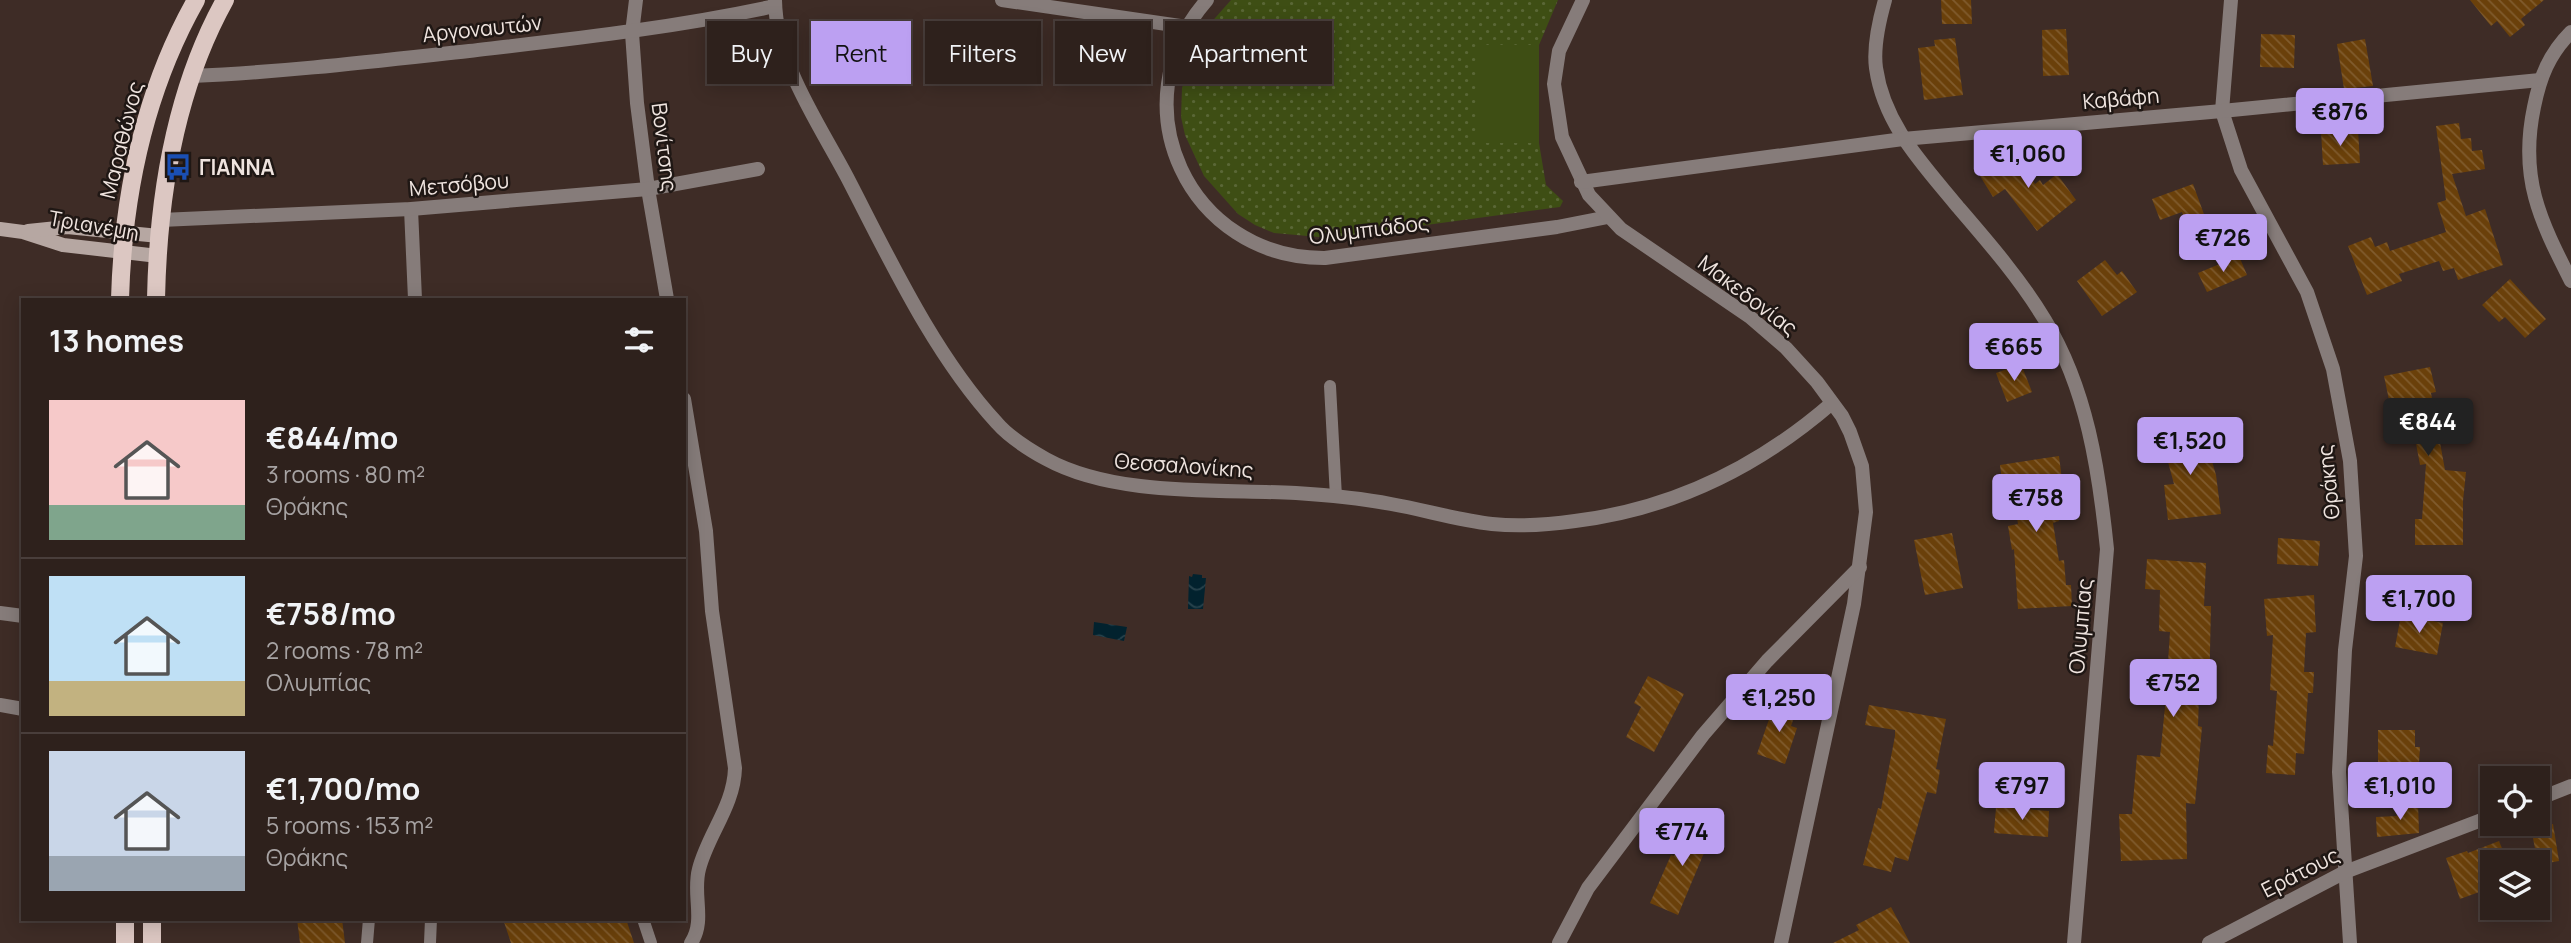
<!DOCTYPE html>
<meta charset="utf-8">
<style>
:root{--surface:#2e211c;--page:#362925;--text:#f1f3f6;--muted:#a7a3a3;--line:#493e3b;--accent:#bca0f2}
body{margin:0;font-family:Manrope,sans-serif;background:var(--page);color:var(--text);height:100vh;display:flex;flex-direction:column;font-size:26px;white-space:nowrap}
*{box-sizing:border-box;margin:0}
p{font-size:23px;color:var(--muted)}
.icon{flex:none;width:38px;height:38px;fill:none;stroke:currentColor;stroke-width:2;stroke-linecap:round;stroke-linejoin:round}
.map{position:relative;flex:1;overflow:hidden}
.details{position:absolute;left:21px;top:298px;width:665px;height:623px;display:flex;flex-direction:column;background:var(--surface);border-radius:0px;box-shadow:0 4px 18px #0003,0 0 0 2px var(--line)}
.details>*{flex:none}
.top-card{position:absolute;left:707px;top:21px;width:665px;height:63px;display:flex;gap:14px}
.tools{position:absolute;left:2480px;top:766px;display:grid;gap:14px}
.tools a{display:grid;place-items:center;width:70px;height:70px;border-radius:0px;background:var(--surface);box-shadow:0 4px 18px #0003,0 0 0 2px var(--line);font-size:35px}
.price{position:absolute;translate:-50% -60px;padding:0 16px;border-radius:7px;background:var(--accent);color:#111;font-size:23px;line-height:46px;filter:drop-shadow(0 2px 4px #0008)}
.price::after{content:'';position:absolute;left:50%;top:42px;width:21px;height:16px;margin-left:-10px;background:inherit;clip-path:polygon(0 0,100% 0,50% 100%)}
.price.current{background:#222;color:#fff}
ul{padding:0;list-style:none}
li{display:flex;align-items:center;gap:21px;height:175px;padding:0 28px}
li+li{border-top:2px solid var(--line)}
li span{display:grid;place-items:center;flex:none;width:196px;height:140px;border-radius:0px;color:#555}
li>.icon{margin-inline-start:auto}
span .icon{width:84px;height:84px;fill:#fffc;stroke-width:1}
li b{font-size:30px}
h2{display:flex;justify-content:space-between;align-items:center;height:84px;padding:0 28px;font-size:30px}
.pill{padding:0 24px;border-radius:0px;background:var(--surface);box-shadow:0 4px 18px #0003,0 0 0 2px var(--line);font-size:24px;line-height:63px}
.pill.current{background:var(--accent);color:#111}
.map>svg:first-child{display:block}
.grass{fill:url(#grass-dots)}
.pitch{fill:#3e4e14}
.water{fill:url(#water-waves)}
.building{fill:url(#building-back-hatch)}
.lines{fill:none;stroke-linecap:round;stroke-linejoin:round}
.lane{stroke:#867c7a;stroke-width:12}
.street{stroke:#867c7a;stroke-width:14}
.secondary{stroke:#b6a7a2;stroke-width:14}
.primary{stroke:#dcc7c2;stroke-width:18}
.labels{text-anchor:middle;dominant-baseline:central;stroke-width:5;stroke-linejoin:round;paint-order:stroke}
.street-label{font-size:21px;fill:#efe4df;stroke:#1f1714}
.poi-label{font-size:21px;font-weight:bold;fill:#efe4df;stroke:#1f1714;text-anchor:start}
</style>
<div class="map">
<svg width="2571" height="943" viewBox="0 0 2571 943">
<defs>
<pattern id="grass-dots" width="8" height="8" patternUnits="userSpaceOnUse" patternTransform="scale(1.75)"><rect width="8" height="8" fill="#3e4e14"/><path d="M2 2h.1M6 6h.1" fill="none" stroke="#5a6736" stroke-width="1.8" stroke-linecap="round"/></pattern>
<pattern id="water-waves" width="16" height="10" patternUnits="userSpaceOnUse" patternTransform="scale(1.75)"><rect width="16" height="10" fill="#02222e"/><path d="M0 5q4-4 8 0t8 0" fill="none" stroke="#27424c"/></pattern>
<pattern id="building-back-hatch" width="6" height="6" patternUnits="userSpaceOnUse" patternTransform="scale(1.75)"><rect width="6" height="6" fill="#6a400a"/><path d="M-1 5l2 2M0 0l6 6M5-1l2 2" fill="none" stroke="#805b2d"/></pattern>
</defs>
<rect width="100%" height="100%" fill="#3e2c26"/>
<polygon class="grass" points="1231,0 1558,0 1539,45 1477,45 1477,143 1539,143 1546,185 1563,201 1560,207 1330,238 1274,233 1255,225 1238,214 1204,176 1185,135 1181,117 1182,88 1192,51 1200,35"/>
<rect class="pitch" x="1477" y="45" width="62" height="98"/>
<g class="water">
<polygon points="1193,574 1202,575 1202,578 1206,578 1203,609 1188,609 1189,576 1192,577"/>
<polygon points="1094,622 1127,627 1124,641 1093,635"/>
</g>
<g class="building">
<polygon points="1941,0 1971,0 1972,24 1942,24"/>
<polygon points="2470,0 2544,0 2521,19 2525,25 2510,37 2497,21 2491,26"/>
<polygon points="2066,29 2069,75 2043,76 2042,30"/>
<polygon points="2261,34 2295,35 2294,68 2260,67"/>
<polygon points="1955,38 1963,95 1924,100 1918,48 1935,46 1934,40"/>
<polygon points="2365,39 2373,86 2344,89 2337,44"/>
<polygon points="2459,123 2461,139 2471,138 2472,151 2482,150 2485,169 2452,174 2466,216 2485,209 2503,265 2458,280 2454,268 2443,271 2439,261 2399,274 2402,281 2367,295 2348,246 2371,237 2375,247 2387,242 2390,251 2446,232 2437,203 2446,200 2436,126"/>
<polygon points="2358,130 2360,163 2323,165 2321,132"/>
<polygon points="2013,149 2035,184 2040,180 2043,185 2057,174 2076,200 2037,231 2005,189 1993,197 1980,176 1995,166 1992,162"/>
<polygon points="2193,184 2205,217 2186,224 2182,212 2160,220 2152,199"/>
<polygon points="2239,256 2247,275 2207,292 2198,273"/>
<polygon points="2105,260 2117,275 2122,271 2137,292 2102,316 2077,281"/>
<polygon points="2510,279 2546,319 2525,338 2505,317 2499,322 2482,305"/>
<polygon points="2021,364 2032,392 2007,402 1996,373"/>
<polygon points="2430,367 2436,392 2431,393 2445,470 2466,472 2463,501 2463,545 2415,545 2415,519 2422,519 2426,464 2420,465 2415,438 2404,440 2402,428 2395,429 2384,376"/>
<polygon points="2178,428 2180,437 2203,430 2216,475 2221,514 2168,520 2164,485 2174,484 2160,433"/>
<polygon points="2059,456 2062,480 2052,482 2059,521 2053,523 2059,561 2064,560 2066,585 2071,585 2072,606 2018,609 2014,549 2012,550 2008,526 2018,524 2012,488 2003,489 2000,465"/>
<polygon points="1952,533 1963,588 1925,595 1914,540"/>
<polygon points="2278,538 2320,541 2318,566 2277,564"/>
<polygon points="2147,559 2206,563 2204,606 2211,606 2209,695 2199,695 2198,726 2202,727 2195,804 2186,803 2187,859 2121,861 2119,814 2132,814 2137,755 2160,757 2165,707 2170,632 2159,631 2160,590 2145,589"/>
<polygon points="2314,595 2316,632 2306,633 2304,672 2314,672 2313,693 2308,693 2304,754 2296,753 2295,775 2266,773 2268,745 2273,746 2277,691 2270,690 2273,635 2267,636 2264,599"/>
<polygon points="2401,615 2443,623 2437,655 2395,647"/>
<polygon points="1648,676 1684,694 1654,752 1626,737 1641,707 1634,703"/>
<polygon points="1775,702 1797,709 1791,726 1797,728 1785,764 1757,754"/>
<polygon points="1869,705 1946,719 1936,769 1940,770 1936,794 1927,792 1908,861 1895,857 1891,872 1863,865 1878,808 1881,809 1895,736 1895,730 1865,725"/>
<polygon points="2378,730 2415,730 2415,747 2420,747 2419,763 2378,763"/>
<polygon points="2418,803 2419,833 2377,837 2376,817 2397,816 2396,804"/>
<polygon points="1996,807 2049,811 2048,837 1994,833"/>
<polygon points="1690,819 1714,829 1678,915 1650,903 1671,855 1674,856"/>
<polygon points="2553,824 2559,861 2538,865 2531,827"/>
<polygon points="2499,841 2508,863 2492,863 2492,883 2480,887 2482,891 2460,899 2446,858 2467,851 2468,853"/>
<polygon points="1891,907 1910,943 1833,943 1859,930 1856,925"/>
<polygon points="297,919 342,919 345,943 300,943"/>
<polygon points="503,919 626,919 634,943 511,943"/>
</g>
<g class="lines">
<g class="lane">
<polyline points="1330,386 1336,497"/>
<polyline points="643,919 651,943"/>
<polyline points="367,943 369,919"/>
<polyline points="430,943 431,919"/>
</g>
<g class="street">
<polyline points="636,0 632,33 637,103 648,189 667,299"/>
<path d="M775 0C776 63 818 122 847 177 889 258 934 355 997 423 1010 438 1028 449 1046 459 1115 497 1219 489 1296 493 1327 495 1360 498 1391 504 1425 510 1458 520 1492 524 1520 527 1547 525 1575 521 1673 509 1757 468 1832 403"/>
<polyline points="1002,0 1187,27"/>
<path d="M1207 0C1116 104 1189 259 1325 258L1557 227 1608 217"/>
<polyline points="1583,0 1559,51 1554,84 1562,137 1589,195 1621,229 1750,317 1786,348 1817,382 1842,416 1850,432 1862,466 1866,512 1854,604 1781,943"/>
<path d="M1885 0C1879 21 1873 46 1876 68 1884 125 1923 164 1958 207 1989 243 2021 280 2045 320 2087 389 2099 470 2107 549L2074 943"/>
<polyline points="2231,0 2222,111 2241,170 2307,292 2333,369 2350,461 2356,556 2345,650 2339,772 2350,943"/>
<path d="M2571 32C2549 54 2540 77 2534 107 2519 178 2540 220 2571 281"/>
<path d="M192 76C285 72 377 61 469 51 572 39 674 28 775 6"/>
<polyline points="1581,182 1903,139 2222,111 2540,80"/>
<polyline points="411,209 415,299"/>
<polyline points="161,220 411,209 648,189 758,169"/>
<path d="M684 399 706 531 712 611 735 768C734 806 708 834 699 869 692 895 706 920 691 943"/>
<polyline points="0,613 23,616"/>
<polyline points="0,705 23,709"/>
<polyline points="2538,799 2571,786"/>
<polyline points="1559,943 1588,888 1703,735 1767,661 1860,567"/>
<polyline points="2209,943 2345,872 2492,816"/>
</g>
<g class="secondary">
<polyline points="0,229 23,232 63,245 158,256"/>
<polyline points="28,231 67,227 159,236"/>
</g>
<g class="primary">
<path d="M120 299C123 195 144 92 196 0"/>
<path d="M156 299C158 198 175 90 225 0"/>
<polyline points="125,919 125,943"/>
<polyline points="152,919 152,943"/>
</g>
</g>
<defs>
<symbol id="bus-bare" viewBox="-9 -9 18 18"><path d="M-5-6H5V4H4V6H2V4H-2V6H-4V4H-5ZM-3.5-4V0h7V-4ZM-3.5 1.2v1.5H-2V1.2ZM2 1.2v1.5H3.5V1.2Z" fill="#1a4fb4" stroke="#1f1714" stroke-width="2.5" paint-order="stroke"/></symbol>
</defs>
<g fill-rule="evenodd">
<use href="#bus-bare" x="159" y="148" width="38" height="38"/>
</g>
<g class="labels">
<g class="street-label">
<text transform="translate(482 28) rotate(-6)">Αργοναυτών</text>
<text transform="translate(2121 98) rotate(-5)">Καβάφη</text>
<text transform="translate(121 140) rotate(-76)">Μαραθώνος</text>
<text transform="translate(665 147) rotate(83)">Βονίτσης</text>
<text transform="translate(459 184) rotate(-5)">Μετσόβου</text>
<text transform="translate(94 225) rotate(10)">Τριανέμη</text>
<text transform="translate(1369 229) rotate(-7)">Ολυμπιάδος</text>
<text transform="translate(1748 295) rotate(37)">Μακεδονίας</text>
<text transform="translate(1184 465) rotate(4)">Θεσσαλονίκης</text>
<text transform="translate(2328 482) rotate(-96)">Θράκης</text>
<text transform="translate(2080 626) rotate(-85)">Ολυμπίας</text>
<text transform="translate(2300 872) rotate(-27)">Εράτους</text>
</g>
<g class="poi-label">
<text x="199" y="167">ΓΙΑΝΝΑ</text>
</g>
</g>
</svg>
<div class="tools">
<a><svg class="icon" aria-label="locate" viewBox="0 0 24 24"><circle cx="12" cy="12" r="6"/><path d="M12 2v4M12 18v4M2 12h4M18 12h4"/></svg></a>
<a><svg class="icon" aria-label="layers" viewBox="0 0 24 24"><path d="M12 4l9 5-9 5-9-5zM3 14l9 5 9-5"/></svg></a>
</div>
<b class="price" style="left:2340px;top:148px">€876</b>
<b class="price" style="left:2028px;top:190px">€1,060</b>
<b class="price" style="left:2223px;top:274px">€726</b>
<b class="price" style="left:2014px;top:383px">€665</b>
<b class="price current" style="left:2428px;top:458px">€844</b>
<b class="price" style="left:2190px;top:477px">€1,520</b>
<b class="price" style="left:2036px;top:534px">€758</b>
<b class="price" style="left:2419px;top:635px">€1,700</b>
<b class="price" style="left:2173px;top:719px">€752</b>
<b class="price" style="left:1779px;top:734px">€1,250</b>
<b class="price" style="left:2022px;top:822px">€797</b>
<b class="price" style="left:2400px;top:822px">€1,010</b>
<b class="price" style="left:1682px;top:868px">€774</b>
<div class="top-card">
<a class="pill">Buy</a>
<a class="pill current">Rent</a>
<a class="pill">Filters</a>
<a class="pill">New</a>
<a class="pill">Apartment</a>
</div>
<section class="details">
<h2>13 homes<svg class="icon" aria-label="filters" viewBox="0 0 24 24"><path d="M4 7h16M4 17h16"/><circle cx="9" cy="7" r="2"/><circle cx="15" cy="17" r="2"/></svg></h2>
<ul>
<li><span style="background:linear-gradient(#f6c9c9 75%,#7fa58c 0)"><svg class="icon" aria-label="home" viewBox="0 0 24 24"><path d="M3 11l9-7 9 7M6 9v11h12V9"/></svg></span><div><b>€844/mo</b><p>3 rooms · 80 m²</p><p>Θράκης</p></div></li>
<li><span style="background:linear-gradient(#bfe0f5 75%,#c2b280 0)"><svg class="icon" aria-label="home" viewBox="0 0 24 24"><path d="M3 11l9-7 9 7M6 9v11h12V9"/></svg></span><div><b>€758/mo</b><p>2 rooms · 78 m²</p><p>Ολυμπίας</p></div></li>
<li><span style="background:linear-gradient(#c9d6e8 75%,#9aa5b1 0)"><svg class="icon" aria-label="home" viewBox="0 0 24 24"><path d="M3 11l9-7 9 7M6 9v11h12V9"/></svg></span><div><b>€1,700/mo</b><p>5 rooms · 153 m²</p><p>Θράκης</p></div></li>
</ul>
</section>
</div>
